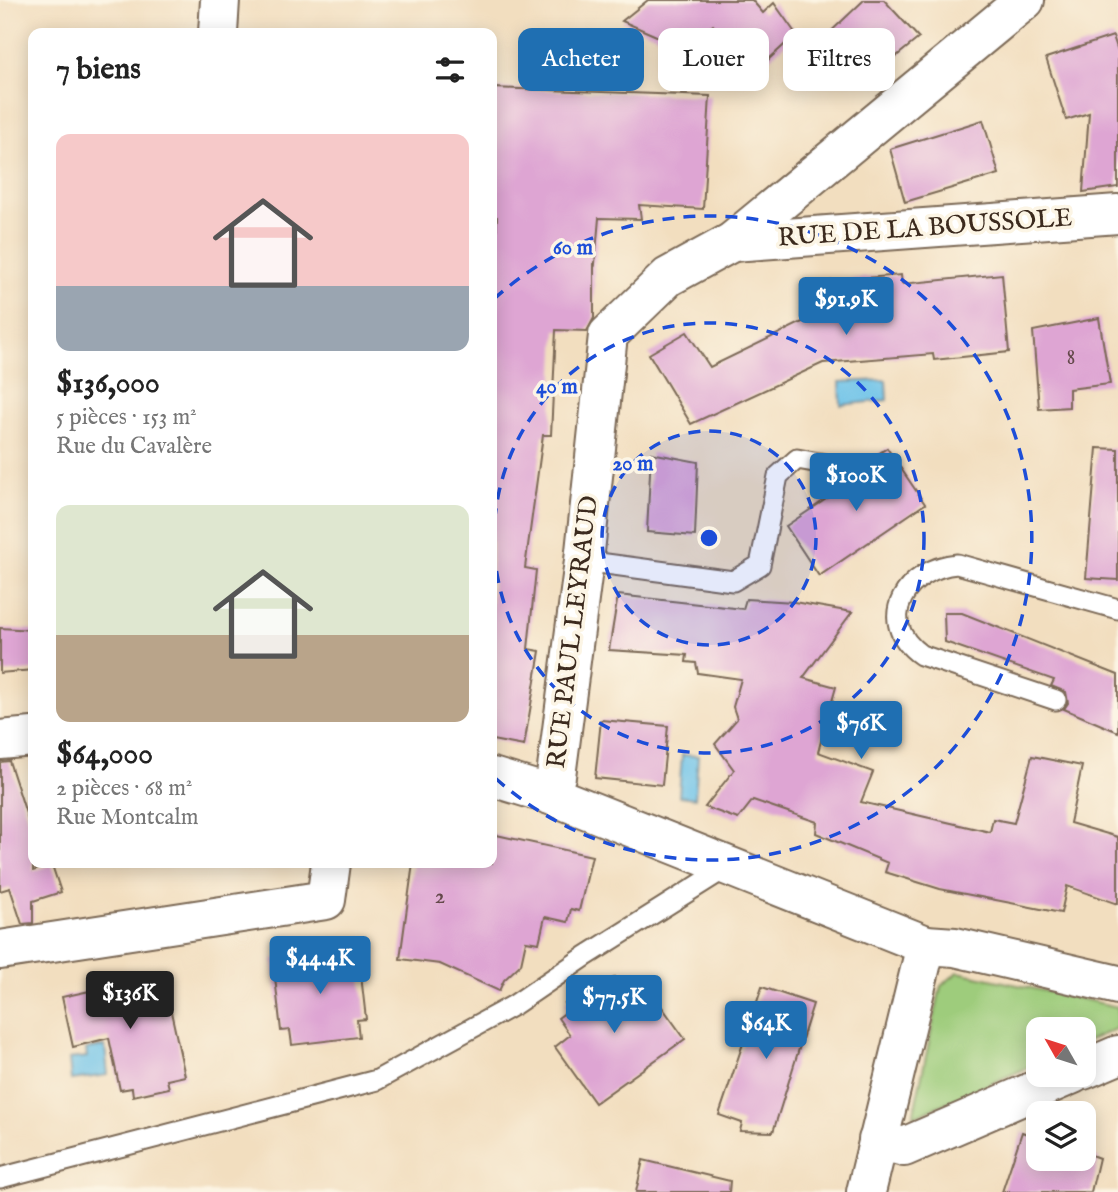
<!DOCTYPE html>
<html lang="fr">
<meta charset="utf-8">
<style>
:root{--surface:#fff;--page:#f6f6f6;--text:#222;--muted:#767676;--accent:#1f6fb2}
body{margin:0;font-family:"IM FELL English",serif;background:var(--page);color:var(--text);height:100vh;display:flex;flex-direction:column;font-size:26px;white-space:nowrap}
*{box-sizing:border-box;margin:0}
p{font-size:23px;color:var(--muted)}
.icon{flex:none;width:38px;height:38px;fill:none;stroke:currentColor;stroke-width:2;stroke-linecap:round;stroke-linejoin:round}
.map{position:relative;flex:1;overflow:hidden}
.details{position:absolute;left:28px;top:28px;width:469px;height:840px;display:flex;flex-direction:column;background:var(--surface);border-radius:14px;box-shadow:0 4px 18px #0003}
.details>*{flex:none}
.banner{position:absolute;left:518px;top:28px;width:494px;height:63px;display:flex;gap:14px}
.needle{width:46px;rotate:309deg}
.buttons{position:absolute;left:1026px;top:1017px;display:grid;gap:14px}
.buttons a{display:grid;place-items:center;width:70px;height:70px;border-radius:14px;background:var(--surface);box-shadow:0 4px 18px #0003;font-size:35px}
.price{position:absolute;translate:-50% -60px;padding:0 16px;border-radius:7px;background:var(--accent);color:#fff;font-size:23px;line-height:46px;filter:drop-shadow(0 2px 4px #0008)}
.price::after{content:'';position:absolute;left:50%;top:42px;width:21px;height:16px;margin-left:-10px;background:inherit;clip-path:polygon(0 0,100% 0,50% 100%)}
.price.active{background:#222;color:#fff}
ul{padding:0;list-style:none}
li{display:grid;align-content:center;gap:14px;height:371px;padding:0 28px}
li span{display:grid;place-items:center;height:217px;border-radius:14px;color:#555}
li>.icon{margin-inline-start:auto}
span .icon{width:126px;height:126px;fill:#fffc;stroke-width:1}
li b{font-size:30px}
h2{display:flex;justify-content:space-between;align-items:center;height:84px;padding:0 28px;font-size:30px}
.chip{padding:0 24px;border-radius:14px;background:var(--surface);box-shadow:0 4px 18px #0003;font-size:24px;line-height:63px}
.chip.active{background:var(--accent);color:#fff}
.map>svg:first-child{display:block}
.green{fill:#9ecc7b;stroke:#6c7b4c;stroke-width:2}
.water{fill:#6cc2e9;stroke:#547684;stroke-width:2}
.building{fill:#dea5d3}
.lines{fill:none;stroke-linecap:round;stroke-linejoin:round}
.service-casing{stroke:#7b6956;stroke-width:23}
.minor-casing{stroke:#7b6956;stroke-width:42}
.service{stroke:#fff;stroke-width:19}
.minor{stroke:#fff;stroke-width:38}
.ring{fill:none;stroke:#1d4ed8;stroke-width:3.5;stroke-dasharray:12 9}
.labels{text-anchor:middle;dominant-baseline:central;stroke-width:7;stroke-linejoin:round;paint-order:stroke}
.number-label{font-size:23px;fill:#64494b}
.street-label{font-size:26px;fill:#3b2a1e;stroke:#fcf5e5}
.centre{fill:#1d4ed8;stroke:#fcf5e5;stroke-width:3.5}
.ring-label{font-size:21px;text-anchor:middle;font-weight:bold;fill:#1d4ed8;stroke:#fcf5e5;stroke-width:7;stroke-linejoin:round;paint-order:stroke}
</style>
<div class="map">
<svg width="1118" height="1192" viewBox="0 0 1118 1192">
<rect width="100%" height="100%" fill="#fcf5e5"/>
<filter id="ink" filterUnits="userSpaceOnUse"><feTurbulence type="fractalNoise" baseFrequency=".0143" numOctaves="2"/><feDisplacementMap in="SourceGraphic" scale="14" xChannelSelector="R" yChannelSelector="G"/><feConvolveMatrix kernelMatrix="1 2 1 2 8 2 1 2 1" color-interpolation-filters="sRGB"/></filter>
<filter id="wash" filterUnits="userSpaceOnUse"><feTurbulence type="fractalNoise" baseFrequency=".00686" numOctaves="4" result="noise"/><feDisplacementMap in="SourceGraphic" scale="28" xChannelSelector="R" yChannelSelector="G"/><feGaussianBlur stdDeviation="1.57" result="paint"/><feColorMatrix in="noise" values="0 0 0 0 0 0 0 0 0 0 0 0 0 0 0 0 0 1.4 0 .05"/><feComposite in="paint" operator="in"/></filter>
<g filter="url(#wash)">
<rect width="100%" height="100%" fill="#f2debf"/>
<polygon class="green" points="958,972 1118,1007 1118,1028 1083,1043 1083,1029 1038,1029 1038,1063 913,1117 941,986"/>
<g class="water">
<polygon points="886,380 887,400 841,405 840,382"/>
<polygon points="682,755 698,756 695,798 679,796"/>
<polygon points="105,1046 108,1075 71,1080 69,1059 87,1057 86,1049"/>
</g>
<g id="blocks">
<g class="building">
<polygon points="648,0 752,0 763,13 774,3 796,34 755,72 713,25 684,48 622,21"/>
<polygon points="864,0 884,0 919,38 862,84 824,38"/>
<polygon points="1113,36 1118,51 1118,187 1083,192 1089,113 1066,120 1046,58"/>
<polygon points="492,88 710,96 703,209 639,205 641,219 599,218 595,264 594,262 594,318 587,331 556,330 551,435 543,435 525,568 536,570 528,649 540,651 524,746 492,740 492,348 497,217 492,217"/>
<polygon points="983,120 999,174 905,202 890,149"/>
<polygon points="1002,274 1009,352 934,360 933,354 823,363 691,424 649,354 687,332 710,367 821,313 818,282 901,275 902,284"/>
<polygon points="1099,318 1110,384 1069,389 1069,407 1039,409 1033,331"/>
<polygon points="887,448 925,504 819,576 786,526 844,487 840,480"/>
<polygon points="1097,448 1118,449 1118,580 1086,578"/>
<polygon points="651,453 698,462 695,536 647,532"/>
<polygon points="618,595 743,609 746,599 794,602 852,612 803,678 836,687 818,752 873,772 861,802 990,832 993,819 1014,823 1032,756 1082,766 1070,823 1118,837 1118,904 1067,886 1061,913 940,889 885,872 888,863 816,833 817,822 753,800 738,819 705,807 734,770 715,744 737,719 733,707 741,679 698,673 696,663 686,662 687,655 609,650"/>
<polygon points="944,613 962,613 1118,675 1118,732 1064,709 1068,703 1066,692 1051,686 1054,680 945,642"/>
<polygon points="0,628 33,630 33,670 0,673"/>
<polygon points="601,720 668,726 662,785 595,778"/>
<polygon points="9,761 33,835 33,871 52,865 61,892 33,901 33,923 22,924 10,888 0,891 0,762"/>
<polygon points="492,834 592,856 579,911 571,909 568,922 545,917 539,943 526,941 521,964 504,980 499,991 440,964 400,959 413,863 492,863"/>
<polygon points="358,949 366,1019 357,1020 359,1037 292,1045 290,1030 281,1031 273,959"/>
<polygon points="163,975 185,1076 167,1080 169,1088 133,1096 132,1088 120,1090 109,1038 73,1047 62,997"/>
<polygon points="615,977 627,993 644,982 685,1039 595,1103 555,1047 570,1035 558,1018 570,1009 565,1003 596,980 602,987"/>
<polygon points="762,987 813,1004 773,1132 740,1131 742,1123 719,1115"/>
<polygon points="1022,1132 1038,1138 1038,1158 1083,1158 1083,1152 1099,1158 1091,1192 1002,1192"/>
<polygon points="643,1160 730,1181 729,1192 636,1192"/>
</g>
</g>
</g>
<g filter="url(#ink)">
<use href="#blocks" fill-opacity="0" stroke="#7b6956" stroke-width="2"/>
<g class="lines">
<defs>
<g id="service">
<polyline points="584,561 733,581 760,565 778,476 797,459 836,466"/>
<path d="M1056 700 921 655C872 620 908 568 957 564L1118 609"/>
<polyline points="0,1178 377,1080 514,1005 586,956 729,866"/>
</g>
<g id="minor">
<polyline points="218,33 220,0"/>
<polyline points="732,242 1118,214"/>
<polyline points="0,740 33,737"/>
<polyline points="492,777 548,794 926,945 955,947 1118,985"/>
<polyline points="548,794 556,776 584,561 608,335 668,277 732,242 1025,0"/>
<polyline points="0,950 326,900 331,863"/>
<polyline points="1083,1070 1118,1055"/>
<polyline points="878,1140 904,1147 1073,1074"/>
<polyline points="866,1192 926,945"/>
</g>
</defs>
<use href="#service" class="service-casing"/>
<use href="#minor" class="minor-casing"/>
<use href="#service" class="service"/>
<use href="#minor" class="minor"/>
</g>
</g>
<circle cx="709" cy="538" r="107" fill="#1d4ed8" fill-opacity=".12"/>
<g class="ring">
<circle cx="709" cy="538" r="107"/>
<circle cx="709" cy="538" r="215"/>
<path d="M494 299A322 322 0 1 1 494 777"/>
</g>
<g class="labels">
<g class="number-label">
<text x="1071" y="357">8</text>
<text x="440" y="896">2</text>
</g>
<g class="street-label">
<text transform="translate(925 228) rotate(-4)">RUE DE LA BOUSSOLE</text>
<text transform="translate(573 632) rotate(-83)">RUE PAUL LEYRAUD</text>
</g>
</g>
<circle cx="709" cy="538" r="10" class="centre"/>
<g class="ring-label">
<text x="573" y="254">60 m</text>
<text x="557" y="393">40 m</text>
<text x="633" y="470">20 m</text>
</g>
</svg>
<div class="buttons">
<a><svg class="needle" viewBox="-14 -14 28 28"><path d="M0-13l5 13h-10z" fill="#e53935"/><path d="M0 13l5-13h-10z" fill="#767676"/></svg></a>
<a><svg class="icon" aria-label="layers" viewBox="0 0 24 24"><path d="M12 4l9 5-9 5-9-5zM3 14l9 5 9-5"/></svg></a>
</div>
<b class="price" style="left:846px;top:337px">$91.9K</b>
<b class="price" style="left:856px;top:513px">$100K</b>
<b class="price" style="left:861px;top:761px">$76K</b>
<b class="price" style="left:320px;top:996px">$44.4K</b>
<b class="price active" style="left:130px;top:1031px">$136K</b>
<b class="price" style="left:614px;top:1035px">$77.5K</b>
<b class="price" style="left:766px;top:1061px">$64K</b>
<div class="banner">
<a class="chip active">Acheter</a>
<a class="chip">Louer</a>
<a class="chip">Filtres</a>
</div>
<section class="details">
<h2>7 biens<svg class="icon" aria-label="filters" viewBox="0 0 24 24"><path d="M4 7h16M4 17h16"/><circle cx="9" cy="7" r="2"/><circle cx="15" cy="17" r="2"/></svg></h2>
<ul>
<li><span style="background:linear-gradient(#f6c9c9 70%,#9aa5b1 0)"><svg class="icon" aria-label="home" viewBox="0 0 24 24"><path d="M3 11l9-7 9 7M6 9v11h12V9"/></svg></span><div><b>$136,000</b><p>5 pièces · 153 m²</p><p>Rue du Cavalère</p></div></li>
<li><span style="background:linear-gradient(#dfe7d0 60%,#b9a48a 0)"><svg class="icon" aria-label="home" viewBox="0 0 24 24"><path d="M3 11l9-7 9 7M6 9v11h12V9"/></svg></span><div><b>$64,000</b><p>2 pièces · 68 m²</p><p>Rue Montcalm</p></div></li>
</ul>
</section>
</div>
